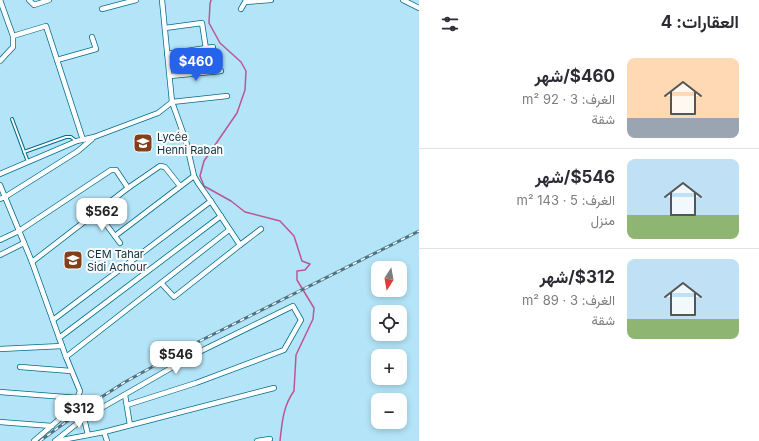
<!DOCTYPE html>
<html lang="ar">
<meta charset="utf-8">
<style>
:root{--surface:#fff;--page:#f2f2f3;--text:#2b2b33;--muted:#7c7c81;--line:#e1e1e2;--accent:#2563eb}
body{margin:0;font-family:Inter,Vazirmatn,sans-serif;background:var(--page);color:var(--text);direction:rtl;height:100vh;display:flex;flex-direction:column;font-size:15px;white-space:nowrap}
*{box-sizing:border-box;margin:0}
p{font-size:13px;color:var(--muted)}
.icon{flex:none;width:22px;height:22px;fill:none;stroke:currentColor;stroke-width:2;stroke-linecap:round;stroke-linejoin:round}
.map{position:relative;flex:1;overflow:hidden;direction:ltr}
.panel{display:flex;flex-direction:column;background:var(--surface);width:340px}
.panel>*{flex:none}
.needle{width:26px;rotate:191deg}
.fabs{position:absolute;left:371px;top:261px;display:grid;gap:8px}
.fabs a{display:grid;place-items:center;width:36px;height:36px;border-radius:8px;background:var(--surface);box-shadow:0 2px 6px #0003;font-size:20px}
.price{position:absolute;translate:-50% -34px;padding:0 9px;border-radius:8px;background:#fff;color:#222;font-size:13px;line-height:26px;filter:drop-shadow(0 1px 2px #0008)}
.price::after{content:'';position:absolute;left:50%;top:24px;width:12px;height:9px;margin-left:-6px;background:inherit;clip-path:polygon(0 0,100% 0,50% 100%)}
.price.selected{background:var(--accent);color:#fff}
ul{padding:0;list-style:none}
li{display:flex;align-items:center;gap:12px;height:100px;padding:0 20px}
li+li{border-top:1px solid var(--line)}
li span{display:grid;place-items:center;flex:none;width:112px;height:80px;border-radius:8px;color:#555}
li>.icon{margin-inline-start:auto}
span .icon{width:48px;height:48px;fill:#fffc;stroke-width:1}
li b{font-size:17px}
h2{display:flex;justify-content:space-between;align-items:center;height:48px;padding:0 20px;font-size:17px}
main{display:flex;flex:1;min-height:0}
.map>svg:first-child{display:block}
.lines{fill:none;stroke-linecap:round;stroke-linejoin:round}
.stream{stroke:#be5593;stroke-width:1.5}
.lane-casing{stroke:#006c8a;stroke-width:4}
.street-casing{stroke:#006c8a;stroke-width:6}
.lane{stroke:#fff;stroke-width:2}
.street{stroke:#fff;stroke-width:4.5}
.rail-casing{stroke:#4b7484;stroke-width:3}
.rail{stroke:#fcfcfc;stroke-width:1.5;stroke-dasharray:4.5;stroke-linecap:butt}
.labels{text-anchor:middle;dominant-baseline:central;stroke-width:4;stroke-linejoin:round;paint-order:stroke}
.poi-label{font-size:11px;fill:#0c313e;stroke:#fcfcfc;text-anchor:start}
</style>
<main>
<section class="panel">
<h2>العقارات: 4<svg class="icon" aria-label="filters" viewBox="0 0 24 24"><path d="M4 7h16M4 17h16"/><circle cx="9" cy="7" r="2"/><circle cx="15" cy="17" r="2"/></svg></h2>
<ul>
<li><span style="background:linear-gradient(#ffd9b3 75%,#9aa5b1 0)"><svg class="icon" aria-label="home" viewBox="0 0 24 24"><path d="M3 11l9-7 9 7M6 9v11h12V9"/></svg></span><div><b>$460/شهر</b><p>الغرف: 3 · 92 m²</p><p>شقة</p></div></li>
<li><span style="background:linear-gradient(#bfe0f5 70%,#8fb573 0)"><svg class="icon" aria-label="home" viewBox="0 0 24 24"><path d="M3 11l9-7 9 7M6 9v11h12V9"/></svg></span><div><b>$546/شهر</b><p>الغرف: 5 · 143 m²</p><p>منزل</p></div></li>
<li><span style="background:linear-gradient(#bfe0f5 75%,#8fb573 0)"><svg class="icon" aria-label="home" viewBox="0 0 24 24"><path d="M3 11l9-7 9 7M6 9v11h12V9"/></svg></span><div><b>$312/شهر</b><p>الغرف: 3 · 89 m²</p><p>شقة</p></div></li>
</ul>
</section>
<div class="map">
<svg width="419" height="441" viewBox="0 0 419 441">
<rect width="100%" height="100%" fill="#b4e4f8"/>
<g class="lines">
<path class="stream" d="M211 0 210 4 209 23 220 43 241 62 246 71 245 90 237 113 204 161 200 176 204 186 231 201 245 212 280 221 294 236 302 261 310 264 305 270 297 271V280L314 308 313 319 296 355 294 391C283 406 282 423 280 441"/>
<defs>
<g id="lane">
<polyline points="12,119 28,162"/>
<polyline points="24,152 66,137 71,137 76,141"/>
</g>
<g id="street">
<polyline points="0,0 13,36 13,47 0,61"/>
<polyline points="29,0 34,5 49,0"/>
<polyline points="162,0 172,102 186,141 194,176 198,183 212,203 240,245 261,229"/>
<polyline points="403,0 419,8"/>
<polyline points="102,9 136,0"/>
<polyline points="241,9 245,2 271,0"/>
<polyline points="165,28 202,23 206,49"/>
<polyline points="13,36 46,26 83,140"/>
<polyline points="167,54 213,47"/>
<polyline points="57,60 96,49 92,37"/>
<polyline points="170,76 221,71"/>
<polyline points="0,174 77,141 94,137 158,113 172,102 227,96"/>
<polyline points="0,185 32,262 66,357 80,391 75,405 70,410 34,441"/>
<polyline points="0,199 5,197 78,151 92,139"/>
<polyline points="97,212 120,243"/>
<polyline points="115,236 194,176"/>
<polyline points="0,240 19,231 111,170 116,170 128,188"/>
<polyline points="0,255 24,243"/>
<polyline points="32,262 128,188 160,166 165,167 180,186"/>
<polyline points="162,284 174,297 240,245"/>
<polyline points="53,320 211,201"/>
<polyline points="59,338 221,216"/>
<polyline points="0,349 62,346"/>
<polyline points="66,357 229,230"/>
<polyline points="20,367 71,371"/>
<polyline points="0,392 78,398"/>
<polyline points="125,395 130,425"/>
<polyline points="84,418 88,435"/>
<polyline points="0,422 52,426"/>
<polyline points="104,432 107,441"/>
<polyline points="55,441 84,418 199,352 293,306 301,320 284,350 196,383 127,405"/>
<polyline points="57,441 104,432 274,388"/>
<polyline points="257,441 270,439"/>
</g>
</defs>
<use href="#lane" class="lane-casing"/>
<use href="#street" class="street-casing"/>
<use href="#lane" class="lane"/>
<use href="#street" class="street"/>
<defs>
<polyline id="rail" points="40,441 89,405 125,382 190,346 419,231"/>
</defs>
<use href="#rail" class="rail-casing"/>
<use href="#rail" class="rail"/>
</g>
<defs>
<symbol id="school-square" viewBox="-11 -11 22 22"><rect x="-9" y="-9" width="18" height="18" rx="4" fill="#843f19" stroke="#fcfcfc"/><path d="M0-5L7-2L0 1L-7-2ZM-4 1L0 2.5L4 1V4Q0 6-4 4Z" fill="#fff"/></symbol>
</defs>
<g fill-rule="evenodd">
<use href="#school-square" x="132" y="132" width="22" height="22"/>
<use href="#school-square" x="62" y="249" width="22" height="22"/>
</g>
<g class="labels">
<g class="poi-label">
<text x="157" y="137">Lycée<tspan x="157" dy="13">Henni Rabah</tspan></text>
<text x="87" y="254">CEM Tahar<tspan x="87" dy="13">Sidi Achour</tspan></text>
</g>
</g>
</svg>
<div class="fabs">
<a><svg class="needle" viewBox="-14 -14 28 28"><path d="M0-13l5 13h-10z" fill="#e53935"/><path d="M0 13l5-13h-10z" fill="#7c7c81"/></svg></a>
<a><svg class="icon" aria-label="locate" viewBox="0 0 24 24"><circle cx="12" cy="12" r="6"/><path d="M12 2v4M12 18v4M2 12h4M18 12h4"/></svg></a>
<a>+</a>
<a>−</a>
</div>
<b class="price selected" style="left:196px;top:82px">$460</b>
<b class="price" style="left:102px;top:232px">$562</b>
<b class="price" style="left:176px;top:375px">$546</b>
<b class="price" style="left:79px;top:429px">$312</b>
</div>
</main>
